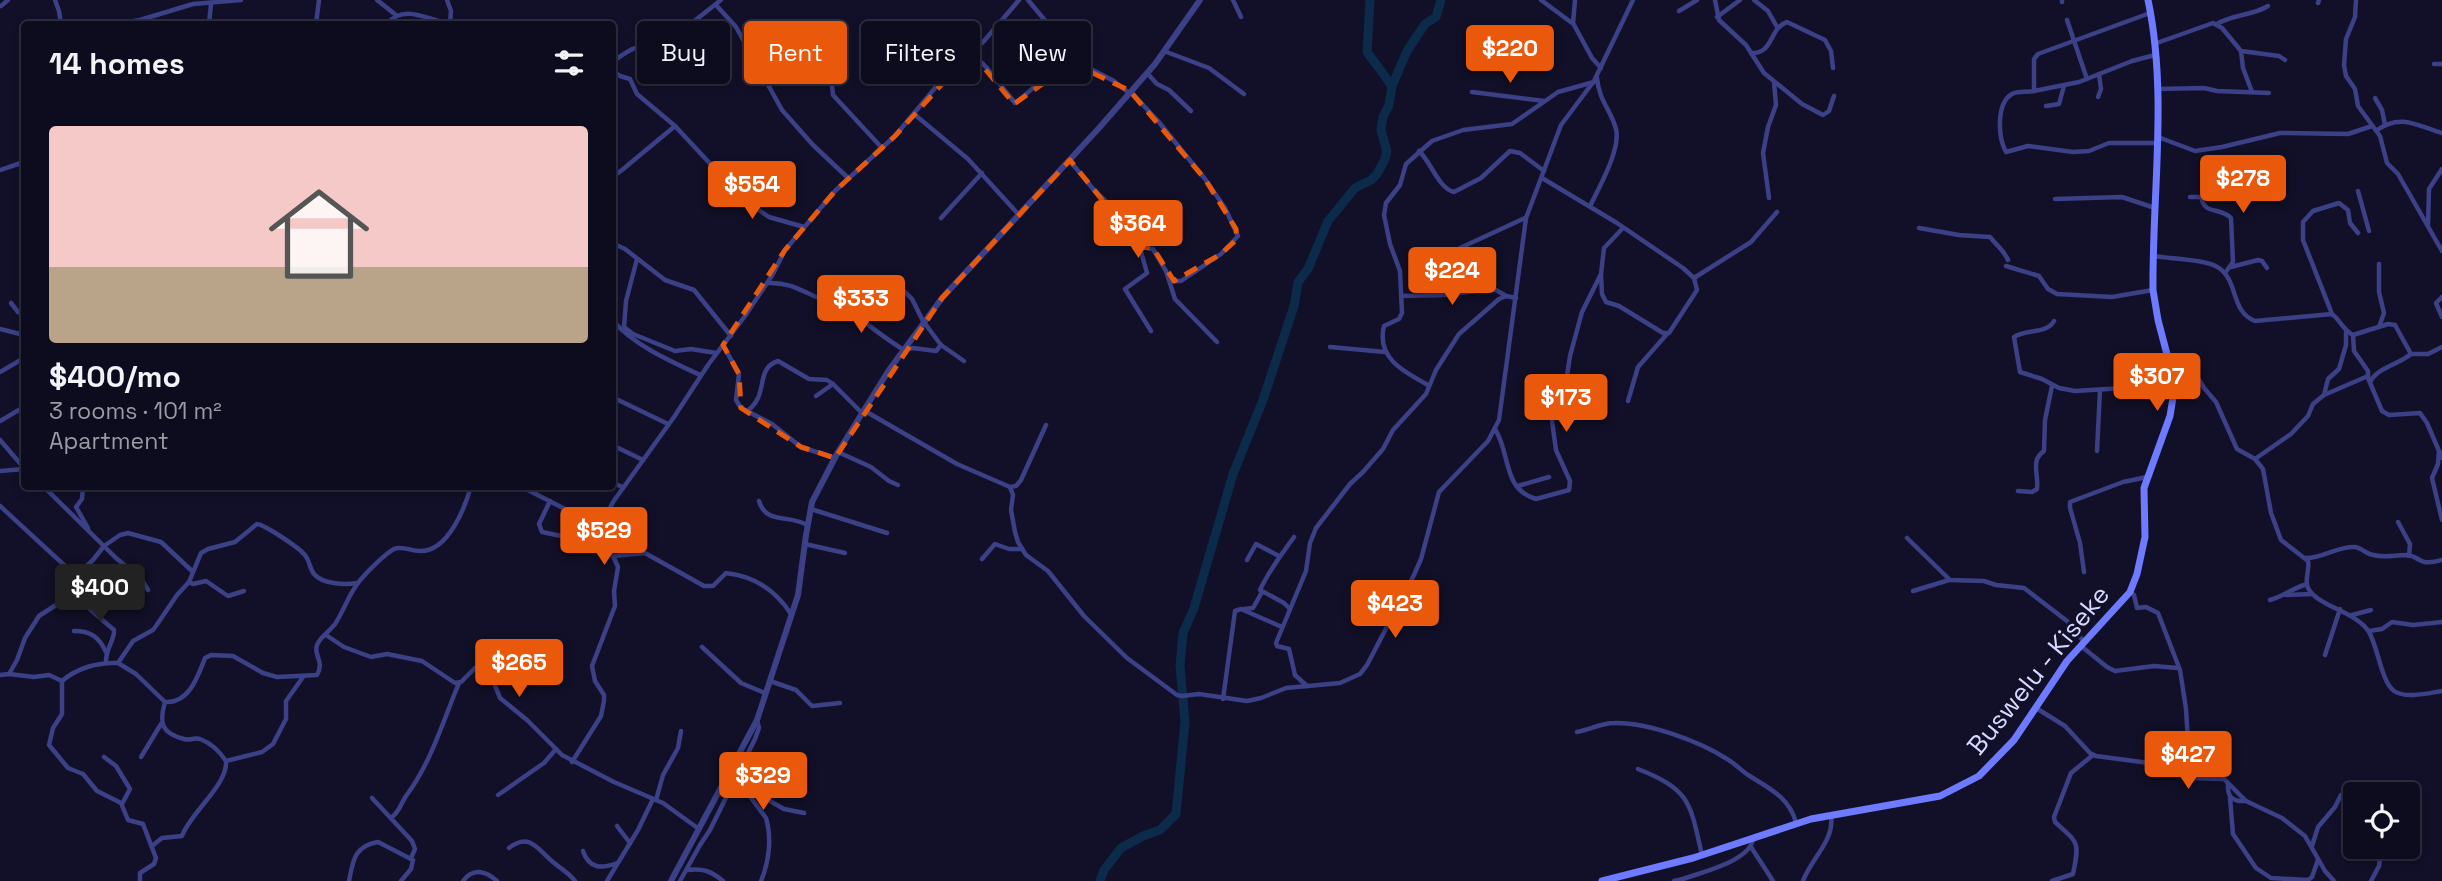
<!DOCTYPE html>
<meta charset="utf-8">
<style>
:root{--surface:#0d0c1e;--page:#1b1a2b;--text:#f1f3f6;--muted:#9a9ba4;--line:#2d2c3c;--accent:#ea580c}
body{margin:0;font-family:"Space Grotesk",sans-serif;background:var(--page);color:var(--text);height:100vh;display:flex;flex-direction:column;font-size:26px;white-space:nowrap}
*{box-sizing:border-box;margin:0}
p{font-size:23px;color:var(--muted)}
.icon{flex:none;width:38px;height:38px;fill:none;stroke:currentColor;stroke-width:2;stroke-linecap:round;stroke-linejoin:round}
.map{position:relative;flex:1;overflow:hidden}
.sheet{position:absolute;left:21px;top:21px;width:595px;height:469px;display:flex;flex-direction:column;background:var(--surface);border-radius:7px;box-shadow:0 4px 10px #0003,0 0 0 2px var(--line)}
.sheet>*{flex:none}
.guide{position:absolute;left:637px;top:21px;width:665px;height:63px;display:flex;gap:14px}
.fabs{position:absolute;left:2343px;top:782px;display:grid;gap:14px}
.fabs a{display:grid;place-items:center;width:77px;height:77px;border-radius:7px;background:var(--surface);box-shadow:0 4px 10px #0003,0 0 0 2px var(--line);font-size:35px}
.price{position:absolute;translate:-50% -60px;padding:0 16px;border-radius:7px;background:var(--accent);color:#fff;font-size:23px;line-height:46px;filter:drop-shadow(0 2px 4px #0008)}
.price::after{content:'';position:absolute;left:50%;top:42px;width:21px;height:16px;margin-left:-10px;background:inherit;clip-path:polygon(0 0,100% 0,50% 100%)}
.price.selected{background:#222;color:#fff}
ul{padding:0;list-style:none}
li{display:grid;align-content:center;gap:14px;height:371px;padding:0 28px}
li span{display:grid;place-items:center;height:217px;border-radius:7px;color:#555}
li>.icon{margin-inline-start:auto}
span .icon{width:126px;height:126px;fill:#fffc;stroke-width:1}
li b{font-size:30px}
h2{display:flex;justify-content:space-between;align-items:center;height:84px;padding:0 28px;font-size:30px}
.pill{padding:0 24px;border-radius:7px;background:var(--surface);box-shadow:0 4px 10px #0003,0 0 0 2px var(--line);font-size:24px;line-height:63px}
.pill.selected{background:var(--accent);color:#fff}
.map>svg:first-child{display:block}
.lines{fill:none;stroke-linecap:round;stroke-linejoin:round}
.river{stroke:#0c2a4a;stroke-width:9}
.minor{stroke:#3b4087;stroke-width:4.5}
.tertiary{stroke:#3b4087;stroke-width:6}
.secondary{stroke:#6e7aff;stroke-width:7}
.marked{fill:none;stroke:#e8590c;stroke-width:5;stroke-dasharray:14 9;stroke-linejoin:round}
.labels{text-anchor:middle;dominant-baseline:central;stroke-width:6;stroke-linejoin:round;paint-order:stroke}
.street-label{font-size:26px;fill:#d7d7ff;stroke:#111028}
</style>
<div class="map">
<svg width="2442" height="881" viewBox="0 0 2442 881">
<rect width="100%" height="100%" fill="#111028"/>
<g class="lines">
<g class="river">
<polyline points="1370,0 1367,52 1392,86"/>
<polyline points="1100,881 1104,870 1121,848 1143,836 1160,830 1176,814 1185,722 1180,666 1183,633 1194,608 1233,474 1263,400 1294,306 1298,282 1308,269 1328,221 1355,188 1371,180 1377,174 1384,161 1387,152 1381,130 1383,117 1389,105 1392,86 1407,51 1425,24 1436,17 1441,0"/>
</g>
<g class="minor">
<polyline points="55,0 59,11 61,24"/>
<polyline points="377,0 396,15"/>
<polyline points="447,0 451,11 450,24"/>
<polyline points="1028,0 1048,24 1058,31 1083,65 1114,81 1129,93"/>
<polyline points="1233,0 1241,17"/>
<polyline points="1541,0 1572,23"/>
<polyline points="1575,0 1573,23 1592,58 1601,68"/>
<polyline points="1715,0 1719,20 1746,45 1764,73 1802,104 1823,115 1829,111 1834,96"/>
<polyline points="1754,0 1768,11 1777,27"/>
<polyline points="2062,0 2062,2"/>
<polyline points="2356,0 2355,17 2346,39 2344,65 2346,76 2355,89 2358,106 2380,136 2387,163 2398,174 2442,251"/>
<polyline points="2318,3 2319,0"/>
<polyline points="716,5 736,27 782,110 813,145 847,177"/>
<polyline points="1,6 8,0"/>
<polyline points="1679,11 1697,0"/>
<path d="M2150 13 2038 54 2034 59V91C2027 93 2019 90 2012 94 1996 103 1998 138 2006 152L2028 146 2073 152 2089 151 2109 143H2157"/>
<polyline points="1717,17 1740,0"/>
<polyline points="2067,20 2087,79"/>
<polyline points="114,24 140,20 193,4 241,0"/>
<polyline points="209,24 211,4"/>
<polyline points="316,24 319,0"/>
<path d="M387 24C404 3 428 20 450 24"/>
<path d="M2217 24C2233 14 2252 16 2268 6"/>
<polyline points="2154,44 2213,23 2222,28 2241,51 2279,56 2285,60"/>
<polyline points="821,47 831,76 833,95 882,148"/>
<polyline points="1164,51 1209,68 1244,94"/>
<polyline points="2241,51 2243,68 2252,92"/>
<path d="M971 52 986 67 1015 103C1035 89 1056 60 1083 65"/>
<path d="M1751 53C1774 54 1769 28 1787 22L1825 40 1831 51 1833 68"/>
<path d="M612 62C626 53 637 42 653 49L660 48 721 0"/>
<polyline points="2434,64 2442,64"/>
<polyline points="612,70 620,76 630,79 637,94 675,126 744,200 769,217 804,227"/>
<polyline points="1147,73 1157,84 1169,90 1191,111"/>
<polyline points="2157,89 2204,88 2217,91 2269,93"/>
<polyline points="2034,91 2079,82 2132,61 2155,55"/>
<polyline points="1131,92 1158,121 1205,179 1225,208 1238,236 1221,254 1181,281 1174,281 1168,276"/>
<polyline points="1472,92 1544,101"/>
<polyline points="2098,97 2101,89 2099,74"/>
<polyline points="2375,98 2382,110 2385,125"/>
<polyline points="2046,106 2059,104 2064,86"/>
<polyline points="914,114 968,159 1019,215"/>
<path d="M2377 130C2401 113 2418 126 2442 133"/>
<polyline points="2158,137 2195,151 2222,147 2280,133 2348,134 2372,126"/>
<path d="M1419 151C1431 162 1439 189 1454 192L1481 178 1510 151 1520 153 1544 171"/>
<polyline points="1069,160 1094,190 1116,211 1140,247 1153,249 1166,271 1175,299 1217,342"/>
<polyline points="0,170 24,162"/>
<polyline points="612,171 618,173 622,170 675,126"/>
<polyline points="1542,178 1617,223 1683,268 1694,278 1697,290 1669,333 1663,333 1619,306 1606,302 1602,294 1601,275"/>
<polyline points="2358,191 2369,231"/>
<path d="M2190 197H2201C2205 216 2219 206 2231 218L2233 262 2225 273"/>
<polyline points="1769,198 1763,153 1768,127 1776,105 1774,82"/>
<polyline points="2055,199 2122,197 2155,208"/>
<path d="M1590 206C1599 188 1621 149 1616 129 1611 110 1599 101 1597 78"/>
<polyline points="941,218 982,173"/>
<polyline points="2428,225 2429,189 2442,169"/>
<path d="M1919 228 1959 235 1990 237C1997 246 2003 249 2008 260"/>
<polyline points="612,243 625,249 665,280 694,290 731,336"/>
<polyline points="1140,248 1147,273 1125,289 1151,331"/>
<polyline points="1460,248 1525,218"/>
<path d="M2154 256C2171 259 2206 259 2219 268 2239 282 2230 311 2255 321L2332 314C2340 320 2343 330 2353 335L2388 324 2395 325 2411 354H2428L2442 347"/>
<polyline points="2379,264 2379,292 2384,313 2379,327"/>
<polyline points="2006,266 2039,276 2048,289 2057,294 2112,297 2153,290"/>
<polyline points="2231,267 2258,260 2262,261 2267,268"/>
<polyline points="1694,278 1751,242 1777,212"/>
<path d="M767 283C786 282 797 288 814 296 821 299 829 300 835 303 860 316 880 336 904 350L913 348 936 351 941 345"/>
<polyline points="896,283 912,299 923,321 941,345 964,361"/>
<polyline points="1402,296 1444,295 1485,290 1496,290 1506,296"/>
<polyline points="2442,297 2436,303 2442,317"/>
<polyline points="11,303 18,312 24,314"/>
<polyline points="2332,314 2303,240 2303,222 2313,211 2339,203 2348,210 2350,223 2358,233"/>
<path d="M612 320C635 346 670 361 700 375"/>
<path d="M2054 321C2047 334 2026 329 2014 337L2020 372 2042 379 2059 388 2075 391 2174 385"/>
<polyline points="624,327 633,334 675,351 691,349 716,353"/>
<polyline points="624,327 626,301 637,259"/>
<polyline points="0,329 24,335"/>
<polyline points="2353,335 2354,351 2368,371 2368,378 2382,411 2389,415 2420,413 2427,423 2442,458"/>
<polyline points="723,345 739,374 736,400 741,408 772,424 801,447 835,458"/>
<polyline points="1330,347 1385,352"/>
<path d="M2172 368 2189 366 2192 368 2204 388 2216 402 2237 449 2255 459 2263 469 2271 513 2281 540 2308 561C2310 570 2304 580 2308 588 2318 607 2356 611 2369 632 2378 647 2381 681 2394 691 2406 699 2429 693 2442 691"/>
<polyline points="0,372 24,358"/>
<path d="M2370 382C2378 367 2398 365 2411 354"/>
<path d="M1428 385C1404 372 1376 358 1384 326L1399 319 1402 313 1400 271 1390 244 1384 215 1386 203 1400 185 1406 164 1432 141 1463 130 1512 124 1558 92 1594 82"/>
<polyline points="2324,395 2368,376"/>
<polyline points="816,396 833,384"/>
<polyline points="612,397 668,424"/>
<polyline points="1628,401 1638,367 1667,334"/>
<path d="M747 411C770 395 754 369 778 361L809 379 827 380 833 384 862 413"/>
<polyline points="865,411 957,464 1010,487 1013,495 1011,510 1015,532 1018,542 1026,555 1048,571 1084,616 1127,658 1177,695 1182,696 1199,694 1247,701 1261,698 1286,688 1340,683 1360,674 1367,665 1414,575 1421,559 1439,492 1488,441 1499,420 1526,218 1561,125 1594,81 1633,0"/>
<polyline points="0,421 24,407"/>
<path d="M1495 429C1511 454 1502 489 1536 499L1569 490 1570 481 1556 450 1552 421 1564 395 1570 356 1582 312 1601 274 1604 248 1623 228"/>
<polyline points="0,440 24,468"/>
<polyline points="612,445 643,460"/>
<polyline points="2097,451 2100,390"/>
<polyline points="2439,451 2438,464 2432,478 2442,520"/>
<polyline points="838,452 871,467 889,481 898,485"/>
<polyline points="2255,459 2291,434 2308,416 2313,404 2324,395 2328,379 2339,369 2346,345 2346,332"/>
<polyline points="0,471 24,469"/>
<polyline points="612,483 623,487"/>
<polyline points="43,486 116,558 142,580 148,590"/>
<polyline points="83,486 82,499 76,507 88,528"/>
<polyline points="520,486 565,509 586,523 602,524"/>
<polyline points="1518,486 1549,477"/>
<polyline points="1010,487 1016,486 1021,480 1046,425"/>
<path d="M2018 491 2032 492 2037 489C2039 475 2030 460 2044 451L2045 420 2052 386"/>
<polyline points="550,501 539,524 542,532 600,544"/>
<path d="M759 501C766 525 790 514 807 525"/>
<polyline points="0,506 76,576"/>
<polyline points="811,509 887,533"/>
<polyline points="2398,522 2410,544 2409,556"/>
<polyline points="1907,538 1950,580 1984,581 1996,585 2024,588 2067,621 2084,642"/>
<polyline points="805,544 845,553"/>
<path d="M613 556 645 553 704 586H713L726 573C754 576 776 591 791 614"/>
<path d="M2306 558C2323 558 2336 547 2354 547 2361 547 2366 554 2373 555 2385 558 2394 555 2406 555 2422 556 2416 567 2442 560"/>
<polyline points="982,559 995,544 1009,549 1022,549"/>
<polyline points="1247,560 1256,544 1279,556"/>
<polyline points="2084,572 2080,543 2070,508 2070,502 2123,482 2147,477"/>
<polyline points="189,582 193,584 206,581 228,596 244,591"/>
<polyline points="1913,591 1949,580"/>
<polyline points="2130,592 2134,595 2137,608 2146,607 2158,613 2180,670 2186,709 2189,757 2193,763 2214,776"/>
<polyline points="2286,595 2312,594"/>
<path d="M2270 600C2284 596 2293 588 2307 584"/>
<path d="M86 606 114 630C115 640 105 649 106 663"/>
<polyline points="1244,609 1253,608 1262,592"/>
<path d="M1290 609 1284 603 1260 590C1269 570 1282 554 1294 537"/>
<polyline points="2352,615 2371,610"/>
<path d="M74 631C91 631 99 637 106 652"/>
<polyline points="2369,631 2382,629 2392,622 2413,625 2442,622"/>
<polyline points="326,635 344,647 371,657 387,654 422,661 455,683 461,682 475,668 484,668 490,673 500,698 527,720 562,755 614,782 663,803 699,829"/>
<polyline points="2081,646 2107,667 2115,671 2154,666 2178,668"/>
<polyline points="702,647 741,683 765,693"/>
<polyline points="2325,655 2340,609"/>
<path d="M118 663 133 641 153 630 156 626 177 595 189 582 201 553 208 549 235 542 257 524C265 525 298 547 304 554 310 560 309 568 314 574 322 584 345 585 357 583"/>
<polyline points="9,674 17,660 25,638 39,616 59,603 76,576 93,560 104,546 120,535 128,533 161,542 192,571"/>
<polyline points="0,675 9,674 34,677 49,675 62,681"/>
<polyline points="770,681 796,690 812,706 840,703"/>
<polyline points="1307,686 1295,675 1289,649 1277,646 1276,643 1306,571 1310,543 1316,528 1350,484 1363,472 1383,449 1393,430 1426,394 1436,370 1459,334 1499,299 1506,296 1516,298"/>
<polyline points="1223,699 1235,611 1241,609 1282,627"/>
<path d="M165 702C159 723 161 733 184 739 190 741 194 737 200 739 211 743 220 752 226 761L262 752 273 744 286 719V701L303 677"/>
<polyline points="2036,708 2065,726 2090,753 2096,756 2164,765 2187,778 2224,779 2246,801 2282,818 2305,836 2325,871 2334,881"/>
<path d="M1577 732C1589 730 1601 723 1614 723 1647 722 1699 741 1727 759 1734 763 1741 770 1748 775 1769 788 1790 798 1796 823"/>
<polyline points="104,757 116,766 130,789 122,804"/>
<polyline points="141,757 161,724"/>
<polyline points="572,762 601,716 604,701 604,695 595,681 592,666 615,606 614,591 618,567 613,556 601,544 599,536 602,524 613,502 674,417 708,365 745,316 773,274 785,250 835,191 895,136 945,76 984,41 1019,0"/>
<path d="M1638 769C1691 790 1690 803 1702 855"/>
<path d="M737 773 740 783 766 818C772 838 769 862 761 881"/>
<polyline points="733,780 784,809 804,813"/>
<path d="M2228 783C2227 797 2232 802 2246 801"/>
<polyline points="2372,794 2373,794"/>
<polyline points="498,795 544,763 556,749"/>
<polyline points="372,798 412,841 415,849 411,858"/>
<polyline points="2230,798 2233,834 2256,868 2271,878 2308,880 2312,877 2318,860"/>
<polyline points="656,800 663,775 678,748 681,731"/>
<path d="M391 818C400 811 400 805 406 796 431 763 443 721 459 683"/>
<polyline points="617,826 630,843"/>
<path d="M152 846 162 838 182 836C190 813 228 785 226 761"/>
<polyline points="2312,846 2318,827 2335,807 2341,795 2347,792 2356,795"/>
<polyline points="1751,847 1773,881"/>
<path d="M509 848C530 832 537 849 553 862 561 869 568 872 575 881"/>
<path d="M583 851C589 869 602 869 617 863"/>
<path d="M687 870C703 868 711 871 723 881"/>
<path d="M140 881V873L154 864 156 858 143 824 128 820 121 803 97 791 83 774 68 768 49 745 53 728 62 714V681C77 668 98 662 118 663L136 674 165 702C189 704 198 676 205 658L211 655 233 656 263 673 277 677 317 675C325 661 313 655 317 645 320 637 330 631 335 624 345 609 349 592 362 578 369 570 385 554 394 549 403 545 412 552 421 551 448 551 465 508 471 486"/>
<path d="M349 881C353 861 354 846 378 842L413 860 411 869 401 881"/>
<path d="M463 881C473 867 486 871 497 881"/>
<polyline points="607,881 638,830 653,799"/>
<polyline points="680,881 700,845 710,830 755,739 759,728 757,720"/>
<path d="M1674 881 1683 879C1702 872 1750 861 1753 839"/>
<path d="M1803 881C1811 858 1835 841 1831 815"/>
<path d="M2052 881 2073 874C2080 841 2078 843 2055 822L2054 817 2071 773 2093 755"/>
<polyline points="2371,881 2379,866 2381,852 2393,847"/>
</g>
<polyline class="tertiary" points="671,881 757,720 798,595 806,535 812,502 838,452 889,370 942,298 1099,128 1155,64 1200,0"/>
<path class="secondary" d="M1602 881 1693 858 1811 819 1940 796 1979 776 2014 740 2067 661 2130 592 2137 574 2145 537 2144 488 2170 416 2175 385 2158 320 2153 290C2152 194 2168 94 2148 0"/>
</g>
<path class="marked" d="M971 52 1014 104 1072 63 1130 91 1205 179 1236 229 1237 239 1221 254 1174 281 1153 248 1140 247 1070 160 942 298 835 458 801 447 741 408 739 374 723 345 785 250 835 191 895 136Z"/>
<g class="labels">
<g class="street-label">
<text transform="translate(2038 670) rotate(-51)">Buswelu - Kiseke</text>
</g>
</g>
</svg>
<div class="fabs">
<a><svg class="icon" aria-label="locate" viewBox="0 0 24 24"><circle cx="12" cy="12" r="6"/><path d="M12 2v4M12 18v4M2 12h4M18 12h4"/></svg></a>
</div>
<b class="price" style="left:1510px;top:85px">$220</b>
<b class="price" style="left:2243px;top:215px">$278</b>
<b class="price" style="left:752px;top:221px">$554</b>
<b class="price" style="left:1138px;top:260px">$364</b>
<b class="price" style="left:1452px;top:307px">$224</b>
<b class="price" style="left:861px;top:335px">$333</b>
<b class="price" style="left:2157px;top:413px">$307</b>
<b class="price" style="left:1566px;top:434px">$173</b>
<b class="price" style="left:604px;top:567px">$529</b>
<b class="price selected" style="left:100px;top:624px">$400</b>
<b class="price" style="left:1395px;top:640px">$423</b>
<b class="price" style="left:519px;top:699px">$265</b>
<b class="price" style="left:2188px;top:791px">$427</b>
<b class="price" style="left:763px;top:812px">$329</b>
<div class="guide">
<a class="pill">Buy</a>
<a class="pill selected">Rent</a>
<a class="pill">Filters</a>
<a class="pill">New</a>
</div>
<section class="sheet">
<h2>14 homes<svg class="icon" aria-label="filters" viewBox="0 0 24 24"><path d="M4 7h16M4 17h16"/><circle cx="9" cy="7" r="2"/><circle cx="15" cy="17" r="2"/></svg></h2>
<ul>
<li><span style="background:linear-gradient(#f6c9c9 65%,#b9a48a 0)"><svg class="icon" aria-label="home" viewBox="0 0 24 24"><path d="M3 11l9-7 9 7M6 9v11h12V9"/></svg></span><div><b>$400/mo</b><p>3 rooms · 101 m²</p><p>Apartment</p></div></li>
</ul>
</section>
</div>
